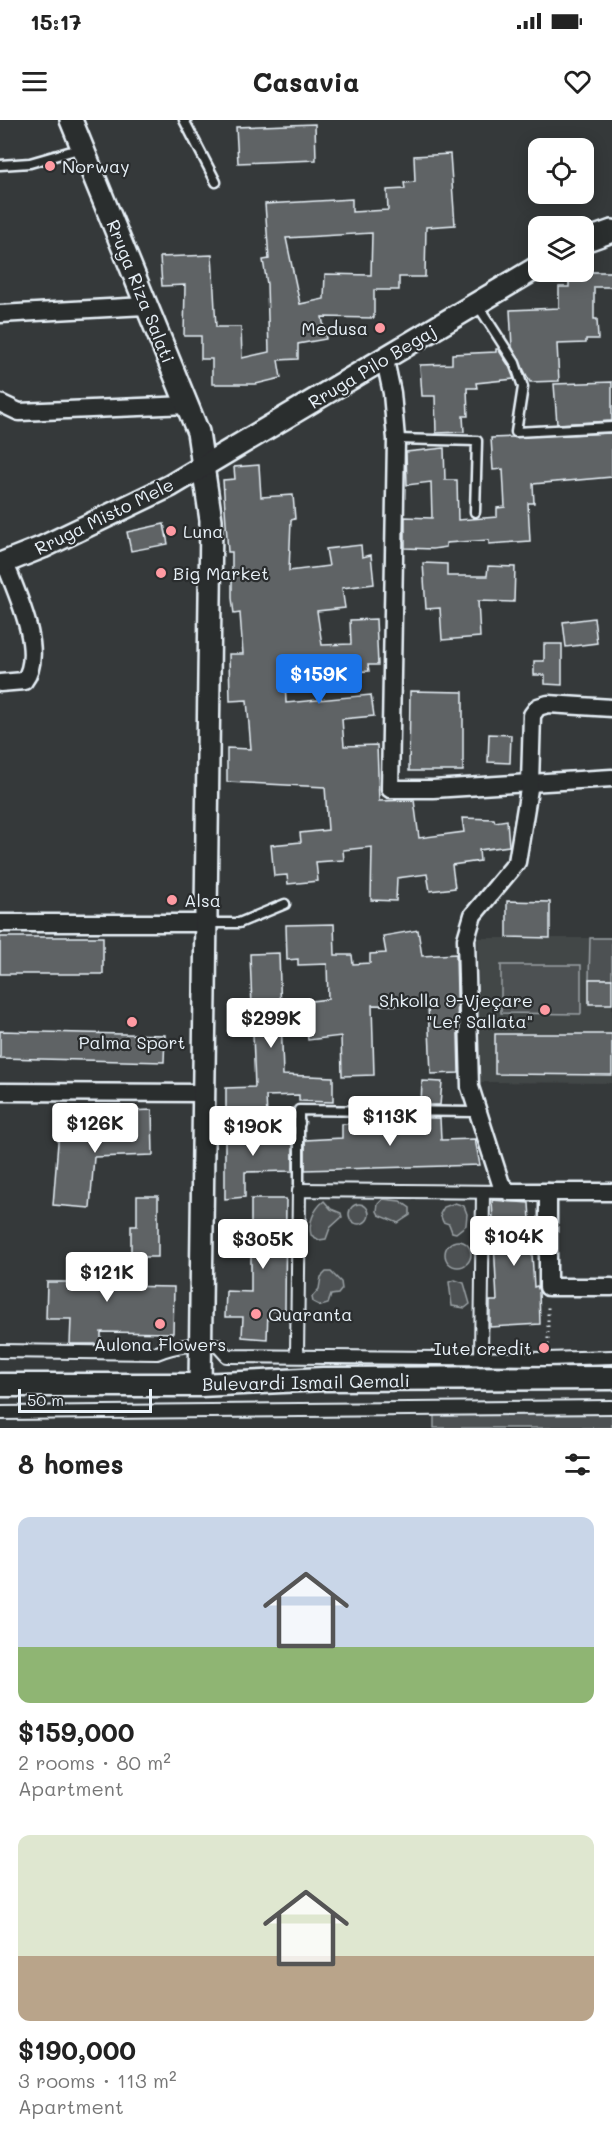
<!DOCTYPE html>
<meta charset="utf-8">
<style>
:root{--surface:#fff;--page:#f2f2f2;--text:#222;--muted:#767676;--accent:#1a73e8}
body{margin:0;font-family:Mali,sans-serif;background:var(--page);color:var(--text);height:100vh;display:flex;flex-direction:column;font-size:22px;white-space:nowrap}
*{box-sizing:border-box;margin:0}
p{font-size:20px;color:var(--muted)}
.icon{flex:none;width:33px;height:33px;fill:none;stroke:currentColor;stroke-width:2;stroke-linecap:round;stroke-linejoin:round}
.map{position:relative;height:1308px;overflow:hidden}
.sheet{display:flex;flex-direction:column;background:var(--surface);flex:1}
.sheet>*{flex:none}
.fabs{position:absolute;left:528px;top:18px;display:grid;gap:12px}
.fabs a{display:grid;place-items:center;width:66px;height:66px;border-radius:12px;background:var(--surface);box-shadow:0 3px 15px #0003;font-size:30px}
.scale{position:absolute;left:18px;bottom:15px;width:134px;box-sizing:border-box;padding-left:6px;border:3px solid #e8f1f8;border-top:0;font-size:16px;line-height:21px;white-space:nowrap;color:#e8f1f8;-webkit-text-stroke:4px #2a2d2e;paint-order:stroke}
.price{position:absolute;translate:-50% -51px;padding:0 14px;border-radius:6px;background:#fff;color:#222;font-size:20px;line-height:39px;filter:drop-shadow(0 2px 3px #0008)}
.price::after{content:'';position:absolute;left:50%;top:36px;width:18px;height:14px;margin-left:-9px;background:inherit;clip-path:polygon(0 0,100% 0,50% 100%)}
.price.current{background:var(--accent);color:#fff}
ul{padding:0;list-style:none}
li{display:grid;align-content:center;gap:12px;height:318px;padding:0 18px}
li span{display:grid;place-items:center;height:186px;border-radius:12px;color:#555}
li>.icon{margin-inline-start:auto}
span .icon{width:108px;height:108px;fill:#fffc;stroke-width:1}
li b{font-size:26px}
h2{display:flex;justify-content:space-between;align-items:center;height:72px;padding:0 18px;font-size:26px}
.status{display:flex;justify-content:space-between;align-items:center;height:42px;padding:0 30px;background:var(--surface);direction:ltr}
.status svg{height:16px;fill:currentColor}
header{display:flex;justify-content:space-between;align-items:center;height:78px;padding:0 18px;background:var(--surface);font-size:27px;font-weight:700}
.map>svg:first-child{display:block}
.built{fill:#424647}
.green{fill:#4d5152;stroke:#9aa1a5;stroke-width:1.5}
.building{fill:#5f6365;stroke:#e8f1f8;stroke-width:1.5;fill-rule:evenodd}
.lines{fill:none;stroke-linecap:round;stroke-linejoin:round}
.service-casing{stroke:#e8f1f8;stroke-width:13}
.pedestrian-casing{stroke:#e8f1f8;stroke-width:16}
.minor-casing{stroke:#e8f1f8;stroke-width:21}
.tertiary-casing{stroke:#e8f1f8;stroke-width:26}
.secondary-casing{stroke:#e8f1f8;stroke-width:27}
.path{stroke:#e8f1f8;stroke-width:3;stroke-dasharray:1.5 4.5;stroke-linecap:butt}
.service{stroke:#2a2d2e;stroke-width:8}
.pedestrian{stroke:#2a2d2e;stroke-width:12}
.minor{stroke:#2a2d2e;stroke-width:16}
.tertiary{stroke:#2a2d2e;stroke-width:21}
.secondary{stroke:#2a2d2e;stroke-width:22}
.poi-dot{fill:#ff9aa2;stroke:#2a2d2e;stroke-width:2}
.labels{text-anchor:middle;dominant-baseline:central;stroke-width:4.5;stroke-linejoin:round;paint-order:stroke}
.poi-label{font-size:18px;fill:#e8f1f8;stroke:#2a2d2e;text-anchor:start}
.street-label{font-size:18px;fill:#e8f1f8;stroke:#2a2d2e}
</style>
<div class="status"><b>15:17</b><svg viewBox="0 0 49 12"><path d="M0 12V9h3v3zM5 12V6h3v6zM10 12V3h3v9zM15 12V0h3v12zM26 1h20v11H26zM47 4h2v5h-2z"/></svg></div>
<header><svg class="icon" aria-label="menu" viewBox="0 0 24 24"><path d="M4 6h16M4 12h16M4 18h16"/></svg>Casavia<svg class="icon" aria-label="heart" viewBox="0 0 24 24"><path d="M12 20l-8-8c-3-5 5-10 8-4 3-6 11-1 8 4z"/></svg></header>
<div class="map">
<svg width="612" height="1308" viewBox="0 0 612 1308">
<rect width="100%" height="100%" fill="#35393a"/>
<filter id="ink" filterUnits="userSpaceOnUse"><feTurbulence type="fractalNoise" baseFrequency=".0167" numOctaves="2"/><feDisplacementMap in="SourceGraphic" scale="12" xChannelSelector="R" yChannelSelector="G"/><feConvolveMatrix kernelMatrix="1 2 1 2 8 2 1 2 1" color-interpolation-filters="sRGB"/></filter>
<g filter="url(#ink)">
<polygon class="built" points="478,818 612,818 612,963 479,962"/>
<g class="green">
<polygon points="590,818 612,818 612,859 589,859"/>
<polygon points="501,845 581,845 581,894 501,893"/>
<polygon points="383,1079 400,1081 410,1088 410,1095 398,1103 379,1095 377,1091 378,1084"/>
<path d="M324 1081 331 1089 341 1093 342 1097 330 1108 326 1119 319 1120 311 1115C308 1103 314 1089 324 1081Z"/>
<polygon points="455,1083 464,1086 467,1094 466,1105 456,1113 452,1112 449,1104 443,1102 440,1094 444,1087"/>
<circle cx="359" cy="1094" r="10"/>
<circle cx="458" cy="1134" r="13"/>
<polygon points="326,1152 331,1152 341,1162 342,1169 338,1174 331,1175 328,1184 321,1186 313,1182 312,1177 319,1169 321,1157"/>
<polygon points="455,1160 464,1163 470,1184 465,1188 452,1186 449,1162"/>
<polygon points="612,1290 612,1308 434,1308 434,1294"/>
</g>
<g class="building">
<polygon points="315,4 316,40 238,43 236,7"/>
<path d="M450 34 455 105 426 107 425 157H399V170H374V198L322 197 326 219 298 224V239L278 240 281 258 256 264H212V239H201V216H184L185 165 162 166 160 137 212 135 216 207H241L242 238 269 232 267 164 263 140 269 139 265 84 352 79V92L388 90 387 70 405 69 404 63 415 62 414 36ZM372 113 371 155 325 154 324 179 300 184 286 118Z"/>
<polygon points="569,152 612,152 612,167 594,167 594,199 597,199 598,219 586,219 586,223 557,224 559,261 530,262 512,227 510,190 559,188 559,167 569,167"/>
<polygon points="496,229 498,229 509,246 514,259 476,263 477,268 467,268 468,296 463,296 464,312 436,313 435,276 422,276 420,245 452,244 452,234 496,232"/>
<polygon points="612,262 612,301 557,304 554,264"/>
<polygon points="612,313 612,357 533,364 534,383 528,383 530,421 489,424 489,420 446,423 446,427 433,429 405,428 405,397 432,398 431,362 407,365 406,332 444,328 445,360 457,360 458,400 497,397 497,388 505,387 503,349 493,350 491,318"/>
<polygon points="259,345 261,377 293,375 295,399 291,400 289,451 329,446 326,429 361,425 362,437 371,435 374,464 342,468 345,488 317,491 322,525 351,524 350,500 376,499 378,545 368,545 369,551 285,555 286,583 371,575 374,596 342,599 344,626 377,625 379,681 414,680 419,718 464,712 462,698 494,699 495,702 507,700 509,726 479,730 480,741 452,745 455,768 430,771 427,754 397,758 396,781 371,780 372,727 343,730 344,740 316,742 318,761 288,764 287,755 274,756 271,725 301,722 300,713 328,710 325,667 227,662 227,628 251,629 247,580 230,581 229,534 243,534 240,493 234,494 232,478 232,432 228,432 223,360 235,359 234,347"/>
<polygon points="164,404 168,424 131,431 127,412"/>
<polygon points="423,443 447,444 447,456 487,456 488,446 515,447 514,482 478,481 480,517 442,520 440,488 426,489"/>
<polygon points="594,498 597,523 566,527 563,502"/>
<polygon points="544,524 562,524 562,565 545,564 545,555 534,555 534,541 544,541"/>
<polygon points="410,571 463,572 463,651 409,651"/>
<polygon points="489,614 511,615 510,643 488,642"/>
<polygon points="507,781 550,782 550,818 507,817"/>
<polygon points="334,804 335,835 352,835 353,844 370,843 370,834 386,833 383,816 418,810 422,836 456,834 459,953 431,954 428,886 372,885 374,955 342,956 341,916 308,920 303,882 328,879 327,844 298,845 298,839 287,840 286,805"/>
<rect x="0" y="817" width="103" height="37"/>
<polygon points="279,833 283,955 333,957 333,982 299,981 299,975 266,976 267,996 226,996 226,968 255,967 250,834"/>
<rect x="589" y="859" width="23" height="25"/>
<polygon points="0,911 165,915 164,942 0,938"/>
<polygon points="495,914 612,914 612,955 495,954"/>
<polygon points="422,961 442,962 440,985 421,985"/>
<polygon points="152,990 153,1035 94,1037 90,1088 53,1085 60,998 97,1001 96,1012 129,1010 128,991"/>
<polygon points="421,998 440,998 441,1020 475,1019 480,1045 305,1050 305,1020 342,1018 342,1004 421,1001"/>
<polygon points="225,1009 271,1009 271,1019 293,1020 293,1051 245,1052 245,1077 225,1079"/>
<polygon points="137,1076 158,1076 158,1137 131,1137 131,1106 137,1106"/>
<polygon points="251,1079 286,1079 285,1191 268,1191 267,1219 242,1217 243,1197 225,1197 226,1171 251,1172"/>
<polygon points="492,1080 529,1083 534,1167 537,1166 539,1171 540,1204 490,1207 490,1181 497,1181"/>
<polygon points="68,1137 114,1138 113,1166 174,1167 173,1213 101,1212 101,1224 70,1224 71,1199 46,1199 47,1162 68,1162"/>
</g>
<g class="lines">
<defs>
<g id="service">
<polyline points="184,0 216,62"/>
<polyline points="0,45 30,43 82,28"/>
<polyline points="477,184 515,243 523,267 516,312 612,307"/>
<polyline points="396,319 477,321 475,392"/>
<polyline points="208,803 239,803 285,784"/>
<polyline points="205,1002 300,1003"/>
<polyline points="299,1070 299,990 476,992"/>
</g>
<g id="pedestrian">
<path d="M0 1231 157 1233C177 1225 195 1224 217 1225L227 1236 547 1239 612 1237"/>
<polyline points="297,1235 299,1070 509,1072"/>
<polyline points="481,1239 483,1072"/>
<polyline points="0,1293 612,1287"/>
</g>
<g id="minor">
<polyline points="0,194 145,186"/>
<polyline points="385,240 392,273 396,319 390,669 433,669 612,658"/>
<polyline points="0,283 19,292 188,285"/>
<path d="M0 563 24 561C46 533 16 472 5 443"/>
<polyline points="612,588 548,584 538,587 532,595 530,663 517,742 473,795 466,819 470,967 501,1064 509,1072 612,1072"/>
<polyline points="0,803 208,803"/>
<polyline points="0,972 205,973"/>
<polyline points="548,1072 548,1167 612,1167"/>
</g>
<g id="tertiary">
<polyline points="71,0 198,312 211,400 200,1265"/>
<polyline points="584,121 612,111"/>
<polyline points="0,444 43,427 170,366 538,147"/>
</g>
<polyline id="secondary" points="0,1265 200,1265 323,1259 612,1258"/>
</defs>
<use href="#service" class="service-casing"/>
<use href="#pedestrian" class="pedestrian-casing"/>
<use href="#minor" class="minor-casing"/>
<use href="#tertiary" class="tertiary-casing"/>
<use href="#secondary" class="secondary-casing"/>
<polyline class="path" points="548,1225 548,1184"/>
<use href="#service" class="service"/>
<use href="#pedestrian" class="pedestrian"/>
<use href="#minor" class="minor"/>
<use href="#tertiary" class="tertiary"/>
<use href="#secondary" class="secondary"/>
</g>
</g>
<g class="poi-dot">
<circle cx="50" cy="46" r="6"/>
<circle cx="380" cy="208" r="6"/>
<circle cx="171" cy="411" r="6"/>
<circle cx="161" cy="453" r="6"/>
<circle cx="172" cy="780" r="6"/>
<circle cx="545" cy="890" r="6"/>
<circle cx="132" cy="902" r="6"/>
<circle cx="256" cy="1194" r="6"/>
<circle cx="160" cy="1204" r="6"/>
<circle cx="544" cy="1228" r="6"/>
</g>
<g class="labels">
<g class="poi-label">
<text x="62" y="46">Norway</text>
<text x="368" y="208" text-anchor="end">Medusa</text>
<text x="183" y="411">Luna</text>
<text x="173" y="453">Big Market</text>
<text x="184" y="780">Alsa</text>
<text x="533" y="880" text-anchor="end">Shkolla 9-Vjeçare<tspan x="533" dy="21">"Lef Sallata"</tspan></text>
<text x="132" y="922" text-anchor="middle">Palma Sport</text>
<text x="268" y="1194">Quaranta</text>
<text x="160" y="1224" text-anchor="middle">Aulona Flowers</text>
<text x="532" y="1228" text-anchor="end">Iute credit</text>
</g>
<g class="street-label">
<text transform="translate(141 171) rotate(68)">Rruga Riza Salati</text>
<text transform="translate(372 246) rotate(-31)">Rruga Pilo Begaj</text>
<text transform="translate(104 396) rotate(-26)">Rruga Misto Mele</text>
<text transform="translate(306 1262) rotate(-1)">Bulevardi Ismail Qemali</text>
</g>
</g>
</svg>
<div class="fabs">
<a><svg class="icon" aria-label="locate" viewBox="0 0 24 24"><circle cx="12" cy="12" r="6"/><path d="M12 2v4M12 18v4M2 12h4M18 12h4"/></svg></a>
<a><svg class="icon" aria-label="layers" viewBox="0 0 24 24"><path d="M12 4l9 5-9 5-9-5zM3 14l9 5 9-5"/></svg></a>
</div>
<div class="scale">50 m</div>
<b class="price current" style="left:319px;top:585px">$159K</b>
<b class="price" style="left:271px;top:929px">$299K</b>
<b class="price" style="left:390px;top:1027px">$113K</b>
<b class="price" style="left:95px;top:1034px">$126K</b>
<b class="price" style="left:253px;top:1037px">$190K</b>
<b class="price" style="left:514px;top:1147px">$104K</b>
<b class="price" style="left:263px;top:1150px">$305K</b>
<b class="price" style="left:107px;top:1183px">$121K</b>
</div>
<section class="sheet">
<h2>8 homes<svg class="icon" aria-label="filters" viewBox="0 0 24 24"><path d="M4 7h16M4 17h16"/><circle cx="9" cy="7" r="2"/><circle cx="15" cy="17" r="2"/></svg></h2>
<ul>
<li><span style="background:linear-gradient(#c9d6e8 70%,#8fb573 0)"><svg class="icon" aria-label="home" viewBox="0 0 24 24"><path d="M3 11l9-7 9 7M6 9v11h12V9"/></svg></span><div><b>$159,000</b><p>2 rooms · 80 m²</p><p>Apartment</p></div></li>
<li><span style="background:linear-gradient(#dfe7d0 65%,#b9a48a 0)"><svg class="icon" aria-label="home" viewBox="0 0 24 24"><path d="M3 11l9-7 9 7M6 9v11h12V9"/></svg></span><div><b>$190,000</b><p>3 rooms · 113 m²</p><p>Apartment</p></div></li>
</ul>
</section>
